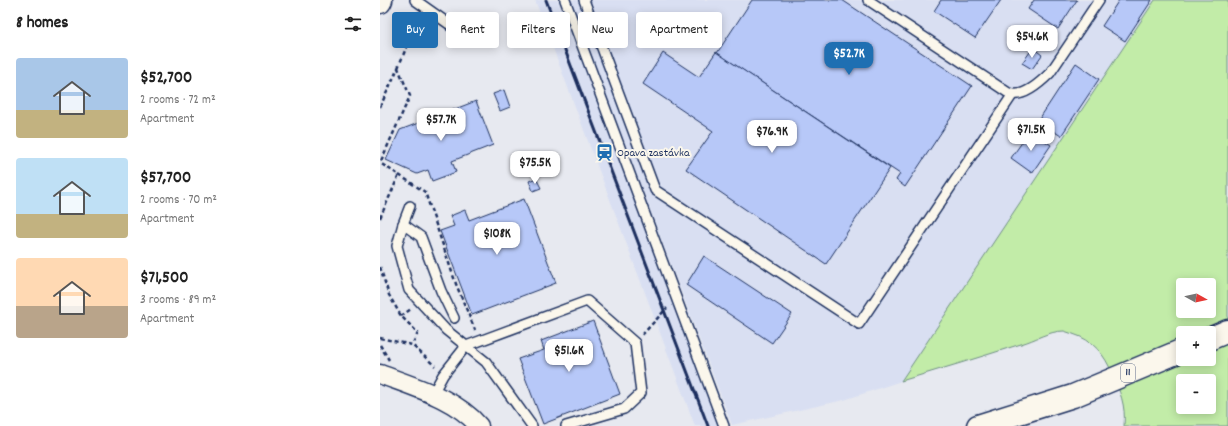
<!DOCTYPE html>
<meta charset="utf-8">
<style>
:root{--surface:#fff;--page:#f2f2f2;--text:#222;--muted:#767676;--accent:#1f6fb2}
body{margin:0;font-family:Dekko,sans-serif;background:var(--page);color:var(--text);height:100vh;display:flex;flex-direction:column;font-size:15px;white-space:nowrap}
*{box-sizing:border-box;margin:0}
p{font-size:13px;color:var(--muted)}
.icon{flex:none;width:22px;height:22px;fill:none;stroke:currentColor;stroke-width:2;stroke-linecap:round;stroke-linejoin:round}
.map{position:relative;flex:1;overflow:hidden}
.panel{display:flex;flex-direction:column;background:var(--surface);width:380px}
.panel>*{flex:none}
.guide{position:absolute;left:12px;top:12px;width:380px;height:36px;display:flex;gap:8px}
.needle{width:26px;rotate:98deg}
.buttons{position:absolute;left:796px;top:278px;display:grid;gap:8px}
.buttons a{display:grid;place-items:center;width:40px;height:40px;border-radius:4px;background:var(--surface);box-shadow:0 2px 10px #0003;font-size:20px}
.price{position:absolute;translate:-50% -34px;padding:0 9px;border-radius:8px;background:#fff;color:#222;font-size:13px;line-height:26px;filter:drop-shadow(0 1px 2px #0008)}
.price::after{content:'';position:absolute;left:50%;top:24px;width:12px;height:9px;margin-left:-6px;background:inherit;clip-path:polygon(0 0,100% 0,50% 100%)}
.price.selected{background:var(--accent);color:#fff}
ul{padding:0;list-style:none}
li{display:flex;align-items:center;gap:12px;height:100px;padding:0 16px}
li span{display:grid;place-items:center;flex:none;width:112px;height:80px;border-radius:4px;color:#555}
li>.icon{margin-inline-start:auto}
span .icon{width:48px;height:48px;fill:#fffc;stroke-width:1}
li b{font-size:17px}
h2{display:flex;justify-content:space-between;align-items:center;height:48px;padding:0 16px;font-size:17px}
.chip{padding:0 14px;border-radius:4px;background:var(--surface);box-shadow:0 2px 10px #0003;font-size:14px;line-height:36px}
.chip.selected{background:var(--accent);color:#fff}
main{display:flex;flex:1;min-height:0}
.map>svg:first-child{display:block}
.built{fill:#d9dff2}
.green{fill:#c2eca8;stroke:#6e8e83;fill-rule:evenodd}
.building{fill:#b7c8f8;stroke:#1b2f5e}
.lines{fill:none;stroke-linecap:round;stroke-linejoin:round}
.service-casing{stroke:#1b2f5e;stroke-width:12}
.minor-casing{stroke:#1b2f5e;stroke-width:21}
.tertiary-casing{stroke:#1b2f5e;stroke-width:25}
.primary-casing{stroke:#1b2f5e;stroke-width:25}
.path{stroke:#1b2f5e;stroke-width:2.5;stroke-dasharray:4 3;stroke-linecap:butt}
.service{stroke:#fbf7ec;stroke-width:9}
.minor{stroke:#fbf7ec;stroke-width:18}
.tertiary{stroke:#fbf7ec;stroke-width:22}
.primary{stroke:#fbf7ec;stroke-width:22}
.rail{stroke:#1b2f5e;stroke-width:3}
.labels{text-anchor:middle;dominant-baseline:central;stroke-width:4;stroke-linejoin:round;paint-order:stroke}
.shield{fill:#fbf7ec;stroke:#5e6b89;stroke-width:1}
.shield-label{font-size:11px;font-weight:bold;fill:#1b2f5e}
.poi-label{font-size:12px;fill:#1b2f5e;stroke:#fbf7ec;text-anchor:start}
</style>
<main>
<section class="panel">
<h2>8 homes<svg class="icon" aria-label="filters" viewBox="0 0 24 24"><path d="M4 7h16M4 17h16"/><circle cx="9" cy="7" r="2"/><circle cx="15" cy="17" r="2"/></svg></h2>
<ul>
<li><span style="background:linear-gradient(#a9c7e8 65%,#c2b280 0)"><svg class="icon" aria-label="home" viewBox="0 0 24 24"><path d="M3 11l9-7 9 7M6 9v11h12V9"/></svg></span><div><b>$52,700</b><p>2 rooms · 72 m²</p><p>Apartment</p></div></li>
<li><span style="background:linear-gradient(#bfe0f5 70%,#c2b280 0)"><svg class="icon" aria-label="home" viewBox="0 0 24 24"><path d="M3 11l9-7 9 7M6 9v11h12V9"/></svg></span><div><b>$57,700</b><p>2 rooms · 70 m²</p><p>Apartment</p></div></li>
<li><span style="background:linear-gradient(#ffd9b3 60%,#b9a48a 0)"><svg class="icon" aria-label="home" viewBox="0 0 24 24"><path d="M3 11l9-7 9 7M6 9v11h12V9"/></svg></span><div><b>$71,500</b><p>3 rooms · 89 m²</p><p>Apartment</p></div></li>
</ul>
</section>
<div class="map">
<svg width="848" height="426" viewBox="0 0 848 426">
<rect width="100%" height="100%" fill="#e7e9f0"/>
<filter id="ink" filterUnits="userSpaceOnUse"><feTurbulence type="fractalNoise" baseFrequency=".025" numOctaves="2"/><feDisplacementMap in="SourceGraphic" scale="8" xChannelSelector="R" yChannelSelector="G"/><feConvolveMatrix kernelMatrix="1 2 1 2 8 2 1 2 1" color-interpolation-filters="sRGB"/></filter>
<g filter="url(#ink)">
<g class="built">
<polygon points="155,0 178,0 340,426 315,426"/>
<polygon points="190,0 775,0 521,381 464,400 352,425"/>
</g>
<path class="green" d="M775 0H848V426H744C746 405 740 392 732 373 725 355 713 340 693 334 690 333 687 332 684 331 669 331 655 340 641 344 601 357 561 369 521 381ZM803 285H829V311H803ZM803 333H829V359H803ZM803 381H829V407H803Z"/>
<g class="building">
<polygon points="372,0 462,0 592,86 525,187 516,180 520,174 337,53"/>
<polygon points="561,0 621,0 595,38 554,11"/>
<polygon points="654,0 697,0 678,29 648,9"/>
<polygon points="739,0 772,0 745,41 722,26"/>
<polygon points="74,18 96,33 88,44 66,30"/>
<polygon points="653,48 662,55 652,69 642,63"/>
<polygon points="336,52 510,168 446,264 306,169 333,131 263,84 283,53 319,77"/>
<polygon points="696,63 719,79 681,136 658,121"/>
<polygon points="124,90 130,107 120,111 113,94"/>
<polygon points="96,101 113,145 72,161 76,172 52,181 48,170 37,174 6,160 20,130"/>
<polygon points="650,131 671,145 652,173 631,158"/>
<polygon points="156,178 161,188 153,191 149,181"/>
<polygon points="144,199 176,283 92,315 60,231 74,226 70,216 85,210 89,220"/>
<polygon points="324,256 412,314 392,343 306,285"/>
<polygon points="213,321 240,394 163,424 138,359 164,350 161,341"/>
</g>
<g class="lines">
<defs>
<g id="service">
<polyline points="35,0 69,24"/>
<polyline points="185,0 344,426"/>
<polyline points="204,0 275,190 479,324 633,94"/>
<path d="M488 0 627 92C629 93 631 94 633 94 646 96 662 81 670 73L719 0"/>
<polyline points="30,206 23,224 17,246 29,290 66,330 106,362 152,426"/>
<polyline points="23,224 41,237 61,291 74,318"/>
<polyline points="52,395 63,375 86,346 207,301 255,343 261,393 244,409 186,426"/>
</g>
<path id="minor" d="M0 374C34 387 75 398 99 426"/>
<polyline id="tertiary" points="0,2 1,0"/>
<g id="primary">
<polyline points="829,339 848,331"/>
<polyline points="598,426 693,396 803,350"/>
</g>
</defs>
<use href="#service" class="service-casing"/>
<use href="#minor" class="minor-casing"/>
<use href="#tertiary" class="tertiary-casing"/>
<use href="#primary" class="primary-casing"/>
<g class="path">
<polyline points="18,68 39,16"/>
<polyline points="0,107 18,68 30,96 0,163"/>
<polyline points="19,175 45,192 76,284 95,330"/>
<polyline points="0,218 19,175 0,163"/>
<polyline points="0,267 9,295 21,316 38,333 32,345"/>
<polyline points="21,316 31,309"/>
<polyline points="262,335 285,310 287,308"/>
<polyline points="0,338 32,345 55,366"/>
<polyline points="0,345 9,360"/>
</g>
<use href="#service" class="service"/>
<use href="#minor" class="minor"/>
<use href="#tertiary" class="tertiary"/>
<use href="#primary" class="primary"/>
<polyline class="rail" points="166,0 328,426"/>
</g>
</g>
<defs>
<symbol id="station-bare" viewBox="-9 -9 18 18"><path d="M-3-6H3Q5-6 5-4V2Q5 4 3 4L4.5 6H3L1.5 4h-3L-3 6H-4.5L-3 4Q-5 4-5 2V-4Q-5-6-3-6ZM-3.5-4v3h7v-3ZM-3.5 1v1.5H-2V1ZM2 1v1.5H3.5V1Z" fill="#1f6fb2" stroke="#fbf7ec" stroke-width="2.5" paint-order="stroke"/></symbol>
</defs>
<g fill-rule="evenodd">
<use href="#station-bare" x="212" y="140" width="25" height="25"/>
</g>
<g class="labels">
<rect class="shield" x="741" y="364" width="14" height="18" rx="3"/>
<g class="shield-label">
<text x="748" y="373">11</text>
</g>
<g class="poi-label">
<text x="237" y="153">Opava zastávka</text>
</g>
</g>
</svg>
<div class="buttons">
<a><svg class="needle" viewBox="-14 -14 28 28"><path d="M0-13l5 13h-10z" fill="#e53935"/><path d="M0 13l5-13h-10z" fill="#767676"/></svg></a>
<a>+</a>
<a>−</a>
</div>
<b class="price" style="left:652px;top:59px">$54.6K</b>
<b class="price selected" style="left:469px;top:76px">$52.7K</b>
<b class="price" style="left:61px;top:142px">$57.7K</b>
<b class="price" style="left:651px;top:152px">$71.5K</b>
<b class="price" style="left:392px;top:154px">$76.9K</b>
<b class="price" style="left:155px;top:185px">$75.5K</b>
<b class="price" style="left:117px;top:256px">$108K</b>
<b class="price" style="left:189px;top:373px">$51.6K</b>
<div class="guide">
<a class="chip selected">Buy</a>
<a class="chip">Rent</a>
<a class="chip">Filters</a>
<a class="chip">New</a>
<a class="chip">Apartment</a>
</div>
</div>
</main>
